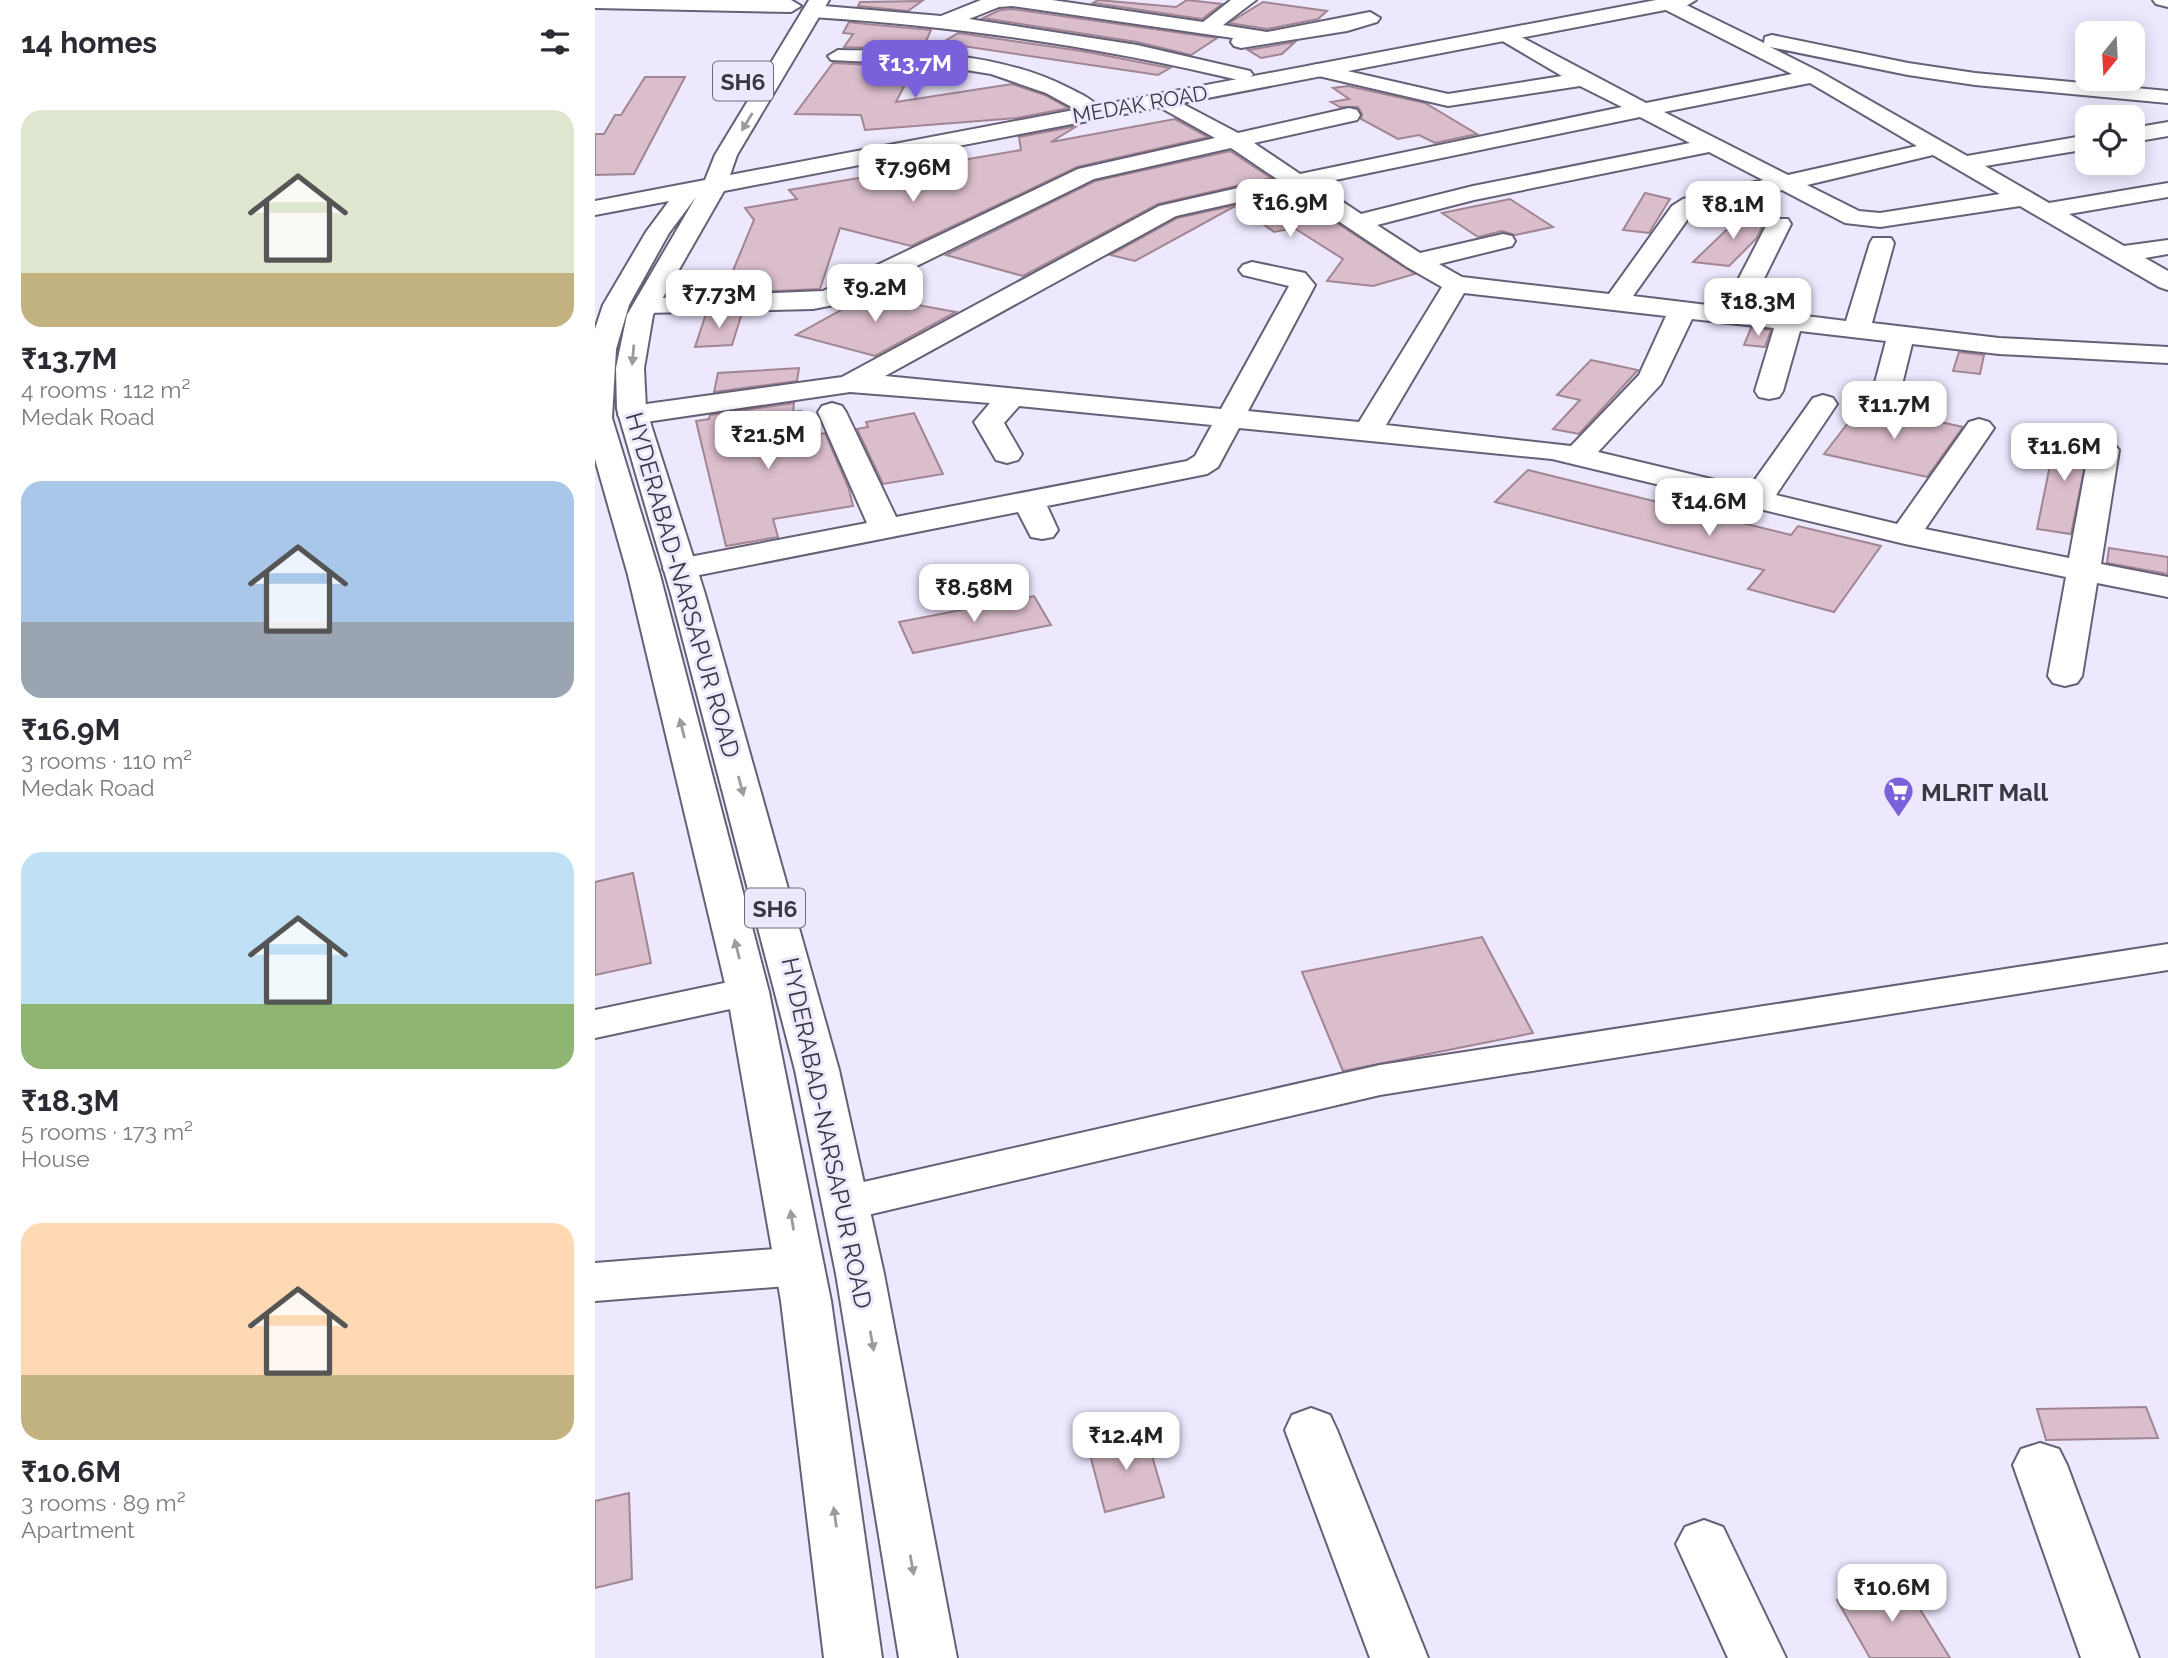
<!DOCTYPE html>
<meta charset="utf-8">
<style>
:root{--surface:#fff;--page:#f7f7f7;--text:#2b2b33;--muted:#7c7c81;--accent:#7b60db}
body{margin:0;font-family:Raleway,sans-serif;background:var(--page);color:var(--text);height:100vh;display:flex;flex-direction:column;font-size:26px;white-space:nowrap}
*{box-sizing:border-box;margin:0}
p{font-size:23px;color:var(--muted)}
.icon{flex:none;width:38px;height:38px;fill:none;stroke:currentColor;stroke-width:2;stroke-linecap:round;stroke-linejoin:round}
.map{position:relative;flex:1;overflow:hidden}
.sheet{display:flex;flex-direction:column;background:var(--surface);width:595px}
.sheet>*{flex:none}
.needle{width:46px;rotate:198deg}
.tools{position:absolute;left:1480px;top:21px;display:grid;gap:14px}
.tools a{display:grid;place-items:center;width:70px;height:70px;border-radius:14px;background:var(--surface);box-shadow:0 4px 18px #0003;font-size:35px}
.price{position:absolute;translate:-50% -60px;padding:0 16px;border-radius:14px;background:#fff;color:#222;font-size:23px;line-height:46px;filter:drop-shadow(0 2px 4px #0008)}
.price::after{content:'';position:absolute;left:50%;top:42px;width:21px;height:16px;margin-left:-10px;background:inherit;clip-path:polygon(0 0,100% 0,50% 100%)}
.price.active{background:var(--accent);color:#fff}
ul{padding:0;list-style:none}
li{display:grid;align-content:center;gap:14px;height:371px;padding:0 21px}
li span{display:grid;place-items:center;height:217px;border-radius:21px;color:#555}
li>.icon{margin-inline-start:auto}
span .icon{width:126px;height:126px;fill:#fffc;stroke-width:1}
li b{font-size:30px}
h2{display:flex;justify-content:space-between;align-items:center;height:84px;padding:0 21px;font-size:30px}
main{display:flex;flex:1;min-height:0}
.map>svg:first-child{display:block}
.building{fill:#dbbecc;stroke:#a08592;stroke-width:2}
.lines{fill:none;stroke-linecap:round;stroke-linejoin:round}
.minor-casing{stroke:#666077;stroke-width:4}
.major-casing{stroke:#666077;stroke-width:4}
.minor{fill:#fff;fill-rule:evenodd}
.major{fill:#fff;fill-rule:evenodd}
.oneway{fill:#9c9ba0}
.labels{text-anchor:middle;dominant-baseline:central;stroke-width:6;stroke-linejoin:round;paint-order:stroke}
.far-street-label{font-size:21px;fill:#3a3742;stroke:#eee8fe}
.shield{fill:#eee8fe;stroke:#706c7a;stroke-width:2}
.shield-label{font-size:23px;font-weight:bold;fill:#3a3742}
.street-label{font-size:24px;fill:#3a3742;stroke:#eee8fe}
.poi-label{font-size:24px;font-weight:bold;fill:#3a3742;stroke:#eee8fe;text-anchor:start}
</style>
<main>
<section class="sheet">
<h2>14 homes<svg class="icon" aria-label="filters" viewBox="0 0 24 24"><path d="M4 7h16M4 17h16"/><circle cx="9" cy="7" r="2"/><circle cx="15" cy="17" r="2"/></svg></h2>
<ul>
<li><span style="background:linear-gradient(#dfe7d0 75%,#c2b280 0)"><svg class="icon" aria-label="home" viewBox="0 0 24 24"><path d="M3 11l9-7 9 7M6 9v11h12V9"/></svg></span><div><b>₹13.7M</b><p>4 rooms · 112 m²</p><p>Medak Road</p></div></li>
<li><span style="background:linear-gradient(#a9c7e8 65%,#9aa5b1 0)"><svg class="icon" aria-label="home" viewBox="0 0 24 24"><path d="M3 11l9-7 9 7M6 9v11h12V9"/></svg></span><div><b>₹16.9M</b><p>3 rooms · 110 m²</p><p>Medak Road</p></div></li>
<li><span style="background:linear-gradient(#bfe0f5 70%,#8fb573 0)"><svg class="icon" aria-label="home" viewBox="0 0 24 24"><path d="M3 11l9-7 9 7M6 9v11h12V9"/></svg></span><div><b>₹18.3M</b><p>5 rooms · 173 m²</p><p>House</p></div></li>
<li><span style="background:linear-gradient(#ffd9b3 70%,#c2b280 0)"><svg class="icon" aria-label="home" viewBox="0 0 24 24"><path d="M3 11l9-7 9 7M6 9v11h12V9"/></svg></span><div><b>₹10.6M</b><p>3 rooms · 89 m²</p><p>Apartment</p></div></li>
</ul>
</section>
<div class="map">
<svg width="1573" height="1658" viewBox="0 0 1573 1658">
<rect width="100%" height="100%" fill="#eee8fe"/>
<g class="building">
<polygon points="503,0 581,7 592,0 627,4 607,19 498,3"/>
<polygon points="327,1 313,11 263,6 265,2"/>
<polygon points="668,2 732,11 723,19 672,29 634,23"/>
<polygon points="417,9 622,38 596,55 542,42 388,18 405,10"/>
<polygon points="254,22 271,24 336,30 327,50 249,47 258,34 248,33"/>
<polygon points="363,33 487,51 575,68 563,75 347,43"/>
<polygon points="700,42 687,54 666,58 653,50"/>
<polygon points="238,63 319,67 301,102 417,84 450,95 474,108 422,118 270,130 266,115 200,114"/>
<polygon points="50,77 90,77 39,174 0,175 0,134 9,134 20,115 26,115"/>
<polygon points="753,86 830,103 882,134 840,143 824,135 803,139 766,119 767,114 763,107 745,107 736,102 754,99 738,88"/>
<polygon points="580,119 613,137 482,167 316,246 245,228 225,289 103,294 109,274 137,273 159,220 150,208 202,199 194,190 426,150 424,137 482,126 456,142"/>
<polygon points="635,151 676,178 563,204 428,276 351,255 500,181"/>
<polygon points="696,193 820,274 778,286 732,281 748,259 699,228 679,232 642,205 540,261 515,255 582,218"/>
<polygon points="1050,193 1075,199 1054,233 1028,230"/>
<polygon points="915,199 958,227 920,235 907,231 883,237 847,213"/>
<polygon points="1148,214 1172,218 1161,239 1134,266 1098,262"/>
<polygon points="1174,281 1205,285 1195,311 1164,308"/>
<polygon points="275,294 328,306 361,312 280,356 201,335"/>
<polygon points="147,313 137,345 100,347 111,314"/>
<polygon points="1156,328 1176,330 1170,347 1149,345"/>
<polygon points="1364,352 1389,355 1385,374 1358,371"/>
<polygon points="996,360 1043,370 984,434 958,429 985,400 962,395"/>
<polygon points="204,368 202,381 119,392 123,373"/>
<polygon points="199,403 198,412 206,411 207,437 230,433 254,489 258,506 178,519 183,537 131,546 101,421 114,419 115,415"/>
<polygon points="1267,405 1287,417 1300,412 1368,427 1332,477 1229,454"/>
<polygon points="319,413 348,474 288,484 262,429 273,427 271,422"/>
<polygon points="1462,431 1496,436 1476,534 1442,529"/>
<polygon points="933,470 1196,535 1203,526 1286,546 1239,612 1153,589 1169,570 900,502"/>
<polygon points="1514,548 1573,557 1573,574 1512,563"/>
<polygon points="439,596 456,625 318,653 304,622"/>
<polygon points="38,873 56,963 0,975 0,882"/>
<polygon points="887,937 938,1033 748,1071 707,972"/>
<polygon points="1551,1407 1563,1438 1451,1440 1442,1409"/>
<polygon points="550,1432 569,1497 510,1512 493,1447"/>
<polygon points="34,1493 37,1579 0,1588 0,1501"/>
<polygon points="1307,1580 1355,1658 1275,1658 1242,1600"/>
</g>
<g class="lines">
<defs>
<g id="minor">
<polygon points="0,0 196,0 206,6 196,12 0,8"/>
<path d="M386 0H457L608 22 636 0H661L628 25 672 32 775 12 785 18 782 22 752 31 646 48 639 46 636 42 638 38 417 6 404 7 374 19 542 45 655 71 658 75 648 81C506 47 363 26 217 17L207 11 217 5 346 16Z"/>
<path d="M1064 0H1081L1169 43 1170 37 1177 35 1313 63 1380 73 1573 91V103L1380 85 1313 75 1175 47 1225 72 1372 156 1493 135V149L1390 166 1454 203 1573 183V197L1474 214 1529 246 1573 240V254L1550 258 1573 271V290L1564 287 1425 206 1285 227 1250 223 1187 190 1104 209 1095 216 1038 296 1129 307 1172 224 1175 219H1193L1196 224 1154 309 1251 321 1275 243 1278 238H1296L1299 243 1277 323 1404 338 1573 347V363L1404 354 1317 344 1302 405 1298 411 1288 414 1278 411 1274 405 1291 341 1205 331 1188 391 1184 397 1174 399 1164 397 1160 391 1179 328 1097 319 1066 384 1003 452 1154 488 1218 398 1228 395 1238 398 1242 404 1181 495 1302 524 1374 422 1384 419 1394 422 1399 428 1330 529 1474 558 1494 450 1499 444 1509 441 1519 444 1524 450 1506 564 1573 577V597L1502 583 1487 676 1482 683 1470 686 1458 683 1453 676 1471 577 1310 544 957 459 644 428 623 467 612 474 452 506 463 530 458 537 447 539 436 537 423 512 84 579 73 576 68 569 73 562 84 559 272 523 223 412 227 406 237 403 247 406 251 412 301 517 592 461 600 456 617 425 424 406 409 423 427 454 423 460 412 463 401 460 379 422 395 403 255 392 37 424 27 421 23 415 27 409 37 406 247 377 564 206 682 179 636 148 499 179 244 304 218 309 51 313 42 311 38 305 42 299 228 291 483 169 620 138 559 104 556 99 559 94 567 93 643 133 754 108 762 110 765 115 762 120 659 143 705 174 1027 107 985 86 853 106 715 74 712 70 715 66 722 64 853 94 967 76 904 39 901 35 904 31 911 29 1051 103 1197 74 1065 7ZM1215 83 1322 146 1193 175 1069 112ZM1045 117 1095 143 878 186 766 214 721 184ZM1114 152 1168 180 1088 199 1077 206 1014 294 867 277 844 264 917 246 920 241 917 236 908 234 825 253 782 225 879 200ZM1338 155 1405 194 1285 213 1264 211 1212 185ZM697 190 812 267 847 287 764 422 653 411 720 285 710 273 657 262 648 265 644 270 648 275 694 286 626 409 290 376 581 216ZM869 293 1071 316 1044 375 976 446 791 425Z"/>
<polygon points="1558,0 1573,0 1573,7 1561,4"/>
<path d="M243 50C321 51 403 52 474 88 483 93 495 97 501 105L490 111 482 110 451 93 396 74 340 65 236 60 233 56Z"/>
<polygon points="1573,122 1573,136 1538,142 1538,128"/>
<polygon points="1573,944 1573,970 785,1095 251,1220 234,1215 227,1203 234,1191 251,1186 785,1065"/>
<polygon points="153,978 168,982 174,992 168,1002 0,1038 0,1010"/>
<polygon points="205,1247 222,1253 229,1266 222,1279 205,1285 0,1301 0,1263"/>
<polygon points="716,1408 735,1415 742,1430 833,1658 775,1658 690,1430 697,1415"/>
<polygon points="1445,1443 1464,1449 1472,1465 1544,1658 1486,1658 1418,1465 1426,1449"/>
<polygon points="1109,1520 1128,1527 1191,1658 1133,1658 1081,1544 1090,1527"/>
</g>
<polygon id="major" points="214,0 234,0 142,155 135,175 1061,0 1101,0 1091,6 129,191 58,315 49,368 51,409 110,594 244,1070 289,1274 362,1658 304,1658 241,1274 200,1070 76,594 22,409 21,368 32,315 101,197 74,233 34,305 21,349 17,418 65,575 174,992 236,1301 287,1658 229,1658 186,1301 132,992 33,575 0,459 0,329 8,305 51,232 74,201 0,215 0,201 110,180 120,155"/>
</defs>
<use href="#minor" class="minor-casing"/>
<use href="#major" class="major-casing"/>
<use href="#minor" class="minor"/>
<use href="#major" class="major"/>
</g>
<defs><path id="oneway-solid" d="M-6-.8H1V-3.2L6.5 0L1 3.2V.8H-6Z" transform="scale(1.75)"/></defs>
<g class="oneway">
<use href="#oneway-solid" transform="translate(152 122) rotate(121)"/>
<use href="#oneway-solid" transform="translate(38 355) rotate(95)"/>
<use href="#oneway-solid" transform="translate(87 728) rotate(-104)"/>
<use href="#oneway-solid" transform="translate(146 786) rotate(75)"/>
<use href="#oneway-solid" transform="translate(142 949) rotate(-104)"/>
<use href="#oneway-solid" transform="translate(197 1220) rotate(-99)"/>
<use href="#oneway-solid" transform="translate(277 1341) rotate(80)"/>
<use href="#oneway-solid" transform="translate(240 1517) rotate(-98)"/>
<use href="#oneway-solid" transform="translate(317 1565) rotate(80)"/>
</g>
<defs>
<symbol id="supermarket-pin" viewBox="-11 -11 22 30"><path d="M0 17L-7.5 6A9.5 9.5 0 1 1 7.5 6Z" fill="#7b60db" stroke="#eee8fe"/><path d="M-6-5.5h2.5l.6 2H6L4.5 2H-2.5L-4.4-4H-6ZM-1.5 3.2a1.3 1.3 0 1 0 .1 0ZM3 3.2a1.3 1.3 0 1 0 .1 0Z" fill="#fff"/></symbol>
</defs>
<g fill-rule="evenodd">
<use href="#supermarket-pin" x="1286" y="774" width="35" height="47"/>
</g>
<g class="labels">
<g class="far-street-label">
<text transform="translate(545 104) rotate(-10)">MEDAK ROAD</text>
</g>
<g class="shield">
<rect x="118" y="61.5" width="60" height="39" rx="5"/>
<rect x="150" y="888.5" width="60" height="39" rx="5"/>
</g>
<g class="shield-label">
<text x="148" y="81">SH6</text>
<text x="180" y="908">SH6</text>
</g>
<g class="street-label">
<text transform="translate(88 585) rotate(74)">HYDERABAD-NARSAPUR ROAD</text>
<text transform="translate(232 1133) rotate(78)">HYDERABAD-NARSAPUR ROAD</text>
</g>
<g class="poi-label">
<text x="1326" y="792">MLRIT Mall</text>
</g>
</g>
</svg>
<div class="tools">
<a><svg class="needle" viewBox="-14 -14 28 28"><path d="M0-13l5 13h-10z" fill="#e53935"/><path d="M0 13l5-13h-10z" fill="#7c7c81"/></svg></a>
<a><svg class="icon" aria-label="locate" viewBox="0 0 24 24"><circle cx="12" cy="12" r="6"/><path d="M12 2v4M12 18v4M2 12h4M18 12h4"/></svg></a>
</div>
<b class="price active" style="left:320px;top:100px">₹13.7M</b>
<b class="price" style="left:318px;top:204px">₹7.96M</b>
<b class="price" style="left:695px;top:239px">₹16.9M</b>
<b class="price" style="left:1138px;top:241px">₹8.1M</b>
<b class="price" style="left:280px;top:324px">₹9.2M</b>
<b class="price" style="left:124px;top:330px">₹7.73M</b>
<b class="price" style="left:1163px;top:338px">₹18.3M</b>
<b class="price" style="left:1299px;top:441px">₹11.7M</b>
<b class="price" style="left:173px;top:471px">₹21.5M</b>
<b class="price" style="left:1469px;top:483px">₹11.6M</b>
<b class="price" style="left:1114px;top:538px">₹14.6M</b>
<b class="price" style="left:379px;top:624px">₹8.58M</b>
<b class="price" style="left:531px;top:1472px">₹12.4M</b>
<b class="price" style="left:1297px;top:1624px">₹10.6M</b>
</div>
</main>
